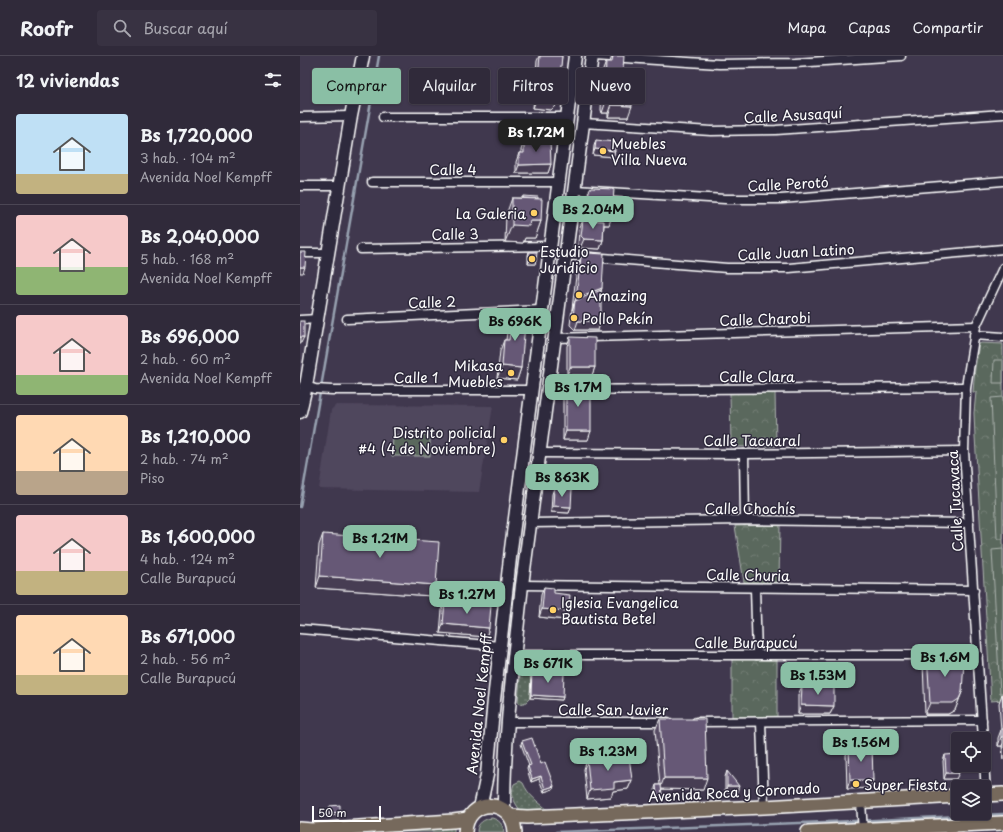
<!DOCTYPE html>
<html lang="es">
<meta charset="utf-8">
<style>
:root{--surface:#302a3a;--page:#383242;--text:#f1f3f6;--muted:#a8a7af;--line:#4b4654;--accent:#8abfa5}
body{margin:0;font-family:"Playpen Sans",sans-serif;background:var(--page);color:var(--text);height:100vh;display:flex;flex-direction:column;font-size:15px;white-space:nowrap}
*{box-sizing:border-box;margin:0}
p{font-size:13px;color:var(--muted)}
.icon{flex:none;width:22px;height:22px;fill:none;stroke:currentColor;stroke-width:2;stroke-linecap:round;stroke-linejoin:round}
.map{position:relative;flex:1;overflow:hidden}
.details{display:flex;flex-direction:column;background:var(--surface);width:300px}
.details>*{flex:none}
.hud{position:absolute;left:12px;top:12px;width:380px;height:36px;display:flex;gap:8px}
.fabs{position:absolute;left:651px;top:676px;display:grid;gap:8px}
.fabs a{display:grid;place-items:center;width:40px;height:40px;border-radius:4px;background:var(--surface);box-shadow:0 1px 3px #0004,0 0 0 1px var(--line);font-size:20px}
.scale{position:absolute;left:12px;bottom:10px;width:69px;box-sizing:border-box;padding-left:4px;border:2px solid #fff;border-top:0;font-size:11px;line-height:14px;white-space:nowrap;color:#fff;-webkit-text-stroke:3px #2f2a3d;paint-order:stroke}
.price{position:absolute;translate:-50% -34px;padding:0 9px;border-radius:8px;background:var(--accent);color:#111;font-size:13px;line-height:26px;filter:drop-shadow(0 1px 2px #0008)}
.price::after{content:'';position:absolute;left:50%;top:24px;width:12px;height:9px;margin-left:-6px;background:inherit;clip-path:polygon(0 0,100% 0,50% 100%)}
.price.active{background:#222;color:#fff}
ul{padding:0;list-style:none}
li{display:flex;align-items:center;gap:12px;height:100px;padding:0 16px}
li+li{border-top:1px solid var(--line)}
li span{display:grid;place-items:center;flex:none;width:112px;height:80px;border-radius:4px;color:#555}
li>.icon{margin-inline-start:auto}
span .icon{width:48px;height:48px;fill:#fffc;stroke-width:1}
li b{font-size:17px}
h2{display:flex;justify-content:space-between;align-items:center;height:48px;padding:0 16px;font-size:17px}
.pill{padding:0 14px;border-radius:4px;background:var(--surface);box-shadow:0 1px 3px #0004,0 0 0 1px var(--line);font-size:14px;line-height:36px}
.pill.active{background:var(--accent);color:#111}
header{display:flex;align-items:center;gap:24px;box-sizing:border-box;height:56px;padding:0 20px;background:var(--surface);border-bottom:1px solid var(--line)}
header strong{font-size:19px}
nav{display:flex;gap:22px;margin-inline-start:auto;font-size:14px}
.search{width:280px;height:36px;background:var(--page);display:flex;align-items:center;gap:10px;box-sizing:border-box;padding:0 14px;border-radius:4px;color:var(--muted);font-size:15px}
main{display:flex;flex:1;min-height:0}
.map>svg:first-child{display:block}
.built{fill:#4f465d}
.grass{fill:url(#grass-dots);stroke:#acb3ae}
.forest{fill:url(#forest-crowns);stroke:#acb3ae}
.pitch{fill:#5a675d;stroke:#acb3ae}
.lines{fill:none;stroke-linecap:round;stroke-linejoin:round}
.stream{stroke:#97a1b0;stroke-width:2.5}
.street-casing{stroke:#fff;stroke-width:11}
.secondary-casing{stroke:#fff;stroke-width:15}
.primary-casing{stroke:#fff;stroke-width:16}
.street{stroke:#2f2a3d;stroke-width:8}
.secondary{stroke:#2f2a3d;stroke-width:12}
.primary{stroke:#76695c;stroke-width:13}
.wall{fill:#584d65;stroke:#fff}
.shaded-wall{fill:#473e53;stroke:#fff}
.building{fill:#665976;stroke:#fff}
.poi-dot{fill:#ffd166;stroke:#2f2a3d;stroke-width:1.5}
.labels{text-anchor:middle;dominant-baseline:central;stroke-width:3;stroke-linejoin:round;paint-order:stroke}
.street-label{font-size:14px;fill:#fff;stroke:#2f2a3d}
.poi-label{font-size:14px;fill:#fff;stroke:#2f2a3d;text-anchor:start}
</style>
<header>
<strong>Roofr</strong>
<div class="search"><svg class="icon" aria-label="search" viewBox="0 0 24 24"><circle cx="10" cy="10" r="6"/><path d="M15 15l6 6"/></svg>Buscar aquí</div>
<nav><a>Mapa</a><a>Capas</a><a>Compartir</a></nav>
</header>
<main>
<section class="details">
<h2>12 viviendas<svg class="icon" aria-label="filters" viewBox="0 0 24 24"><path d="M4 7h16M4 17h16"/><circle cx="9" cy="7" r="2"/><circle cx="15" cy="17" r="2"/></svg></h2>
<ul>
<li><span style="background:linear-gradient(#bfe0f5 75%,#c2b280 0)"><svg class="icon" aria-label="home" viewBox="0 0 24 24"><path d="M3 11l9-7 9 7M6 9v11h12V9"/></svg></span><div><b>Bs 1,720,000</b><p>3 hab. · 104 m²</p><p>Avenida Noel Kempff</p></div></li>
<li><span style="background:linear-gradient(#f6c9c9 65%,#8fb573 0)"><svg class="icon" aria-label="home" viewBox="0 0 24 24"><path d="M3 11l9-7 9 7M6 9v11h12V9"/></svg></span><div><b>Bs 2,040,000</b><p>5 hab. · 168 m²</p><p>Avenida Noel Kempff</p></div></li>
<li><span style="background:linear-gradient(#f6c9c9 75%,#8fb573 0)"><svg class="icon" aria-label="home" viewBox="0 0 24 24"><path d="M3 11l9-7 9 7M6 9v11h12V9"/></svg></span><div><b>Bs 696,000</b><p>2 hab. · 60 m²</p><p>Avenida Noel Kempff</p></div></li>
<li><span style="background:linear-gradient(#ffd9b3 70%,#b9a48a 0)"><svg class="icon" aria-label="home" viewBox="0 0 24 24"><path d="M3 11l9-7 9 7M6 9v11h12V9"/></svg></span><div><b>Bs 1,210,000</b><p>2 hab. · 74 m²</p><p>Piso</p></div></li>
<li><span style="background:linear-gradient(#f6c9c9 70%,#c2b280 0)"><svg class="icon" aria-label="home" viewBox="0 0 24 24"><path d="M3 11l9-7 9 7M6 9v11h12V9"/></svg></span><div><b>Bs 1,600,000</b><p>4 hab. · 124 m²</p><p>Calle Burapucú</p></div></li>
<li><span style="background:linear-gradient(#ffd9b3 75%,#c2b280 0)"><svg class="icon" aria-label="home" viewBox="0 0 24 24"><path d="M3 11l9-7 9 7M6 9v11h12V9"/></svg></span><div><b>Bs 671,000</b><p>2 hab. · 56 m²</p><p>Calle Burapucú</p></div></li>
</ul>
</section>
<div class="map">
<svg width="703" height="776" viewBox="0 0 703 776">
<defs>
<pattern id="grass-dots" width="8" height="8" patternUnits="userSpaceOnUse"><rect width="8" height="8" fill="#5a675d"/><path d="M2 2h.1M6 6h.1" fill="none" stroke="#737e75" stroke-width="1.8" stroke-linecap="round"/></pattern>
<pattern id="forest-crowns" width="20" height="18" patternUnits="userSpaceOnUse"><rect width="20" height="18" fill="#5a675d"/><path d="M2 6a3 3 0 1 1 6 0M12 15a3 3 0 1 1 6 0" fill="none" stroke="#737e75"/></pattern>
</defs>
<rect width="100%" height="100%" fill="#40384e"/>
<filter id="ink" filterUnits="userSpaceOnUse"><feTurbulence type="fractalNoise" baseFrequency=".025" numOctaves="2"/><feDisplacementMap in="SourceGraphic" scale="8" xChannelSelector="R" yChannelSelector="G"/><feConvolveMatrix kernelMatrix="1 2 1 2 8 2 1 2 1" color-interpolation-filters="sRGB"/></filter>
<g filter="url(#ink)">
<polygon class="built" points="36,349 193,350 179,436 19,433 31,354"/>
<g class="grass">
<polygon points="225,605 230,605 232,608 230,642 226,646 221,648 218,646 221,609"/>
<path d="M220 725 223 727C228 739 238 746 248 754H220C214 746 210 738 214 728Z"/>
<polygon points="154,770 154,776 45,776"/>
</g>
<g class="forest">
<polygon points="681,287 703,288 703,644 691,645 675,380 674,357 676,336 673,336 675,312 679,288"/>
<polygon points="430,336 475,336 476,390 431,391"/>
<polygon points="480,469 479,526 444,526 435,470"/>
<polygon points="432,603 477,604 477,661 432,661"/>
<path d="M192 762C199 764 203 768 204 776H177C177 767 184 763 192 762Z"/>
</g>
<g class="pitch">
<polygon points="694,304 703,304 703,327 693,327"/>
<polygon points="703,341 703,483 697,483 691,342"/>
<polygon points="93,379 130,379 130,400 92,400"/>
<polygon points="703,493 703,637 700,637 692,494"/>
</g>
<g class="lines">
<g class="stream">
<polyline points="0,451 79,0"/>
<polyline points="256,776 555,765 703,758"/>
</g>
<defs>
<g id="street">
<polyline points="294,0 419,8 495,7 601,0"/>
<polyline points="0,61 51,60"/>
<polyline points="83,61 268,61"/>
<polyline points="283,67 411,75 476,74 703,58"/>
<polyline points="72,126 259,126"/>
<polyline points="0,130 40,130"/>
<polyline points="275,134 425,143 481,143 703,125"/>
<polyline points="61,193 250,190"/>
<polyline points="0,197 29,197"/>
<polyline points="266,199 427,212 489,212 703,193"/>
<polyline points="47,263 241,254"/>
<polyline points="0,264 18,263"/>
<polyline points="674,279 703,281"/>
<polyline points="255,282 676,270"/>
<polyline points="3,330 6,330 15,333 32,334 232,334"/>
<polyline points="248,334 666,331"/>
<polyline points="240,397 444,398 664,395"/>
<polyline points="444,398 445,464"/>
<polyline points="231,467 445,464 669,467"/>
<polyline points="222,529 674,534"/>
<polyline points="455,532 457,599"/>
<polyline points="0,573 200,590"/>
<polyline points="215,599 678,599"/>
<polyline points="209,666 368,666"/>
<polyline points="396,666 682,664"/>
<polyline points="461,666 464,751"/>
<polyline points="683,683 664,395 666,331 676,270 703,212"/>
<polyline points="684,702 686,739"/>
<polyline points="561,746 563,776"/>
</g>
<g id="secondary">
<polyline points="0,356 6,330 51,60 63,0"/>
<polyline points="180,752 187,719 194,644 211,493 275,0"/>
<path d="M204 754C204 679 214 604 222 529L292 0"/>
</g>
<g id="primary">
<polyline points="684,739 703,738"/>
<polyline points="211,760 227,761 464,751 658,740"/>
<polyline points="0,773 12,774 153,765 168,763"/>
<path d="M165 776C167 741 213 741 215 776"/>
<polyline points="508,776 703,767"/>
</g>
</defs>
<use href="#street" class="street-casing"/>
<use href="#secondary" class="secondary-casing"/>
<use href="#primary" class="primary-casing"/>
<use href="#street" class="street"/>
<use href="#secondary" class="secondary"/>
<use href="#primary" class="primary"/>
</g>
<g class="wall">
<polygon points="239,0 262,0 255,50 251,54 233,52 237,5"/>
<polygon points="312,0 322,27 328,61 308,61 308,57 302,57 301,54 303,14 306,6 310,6"/>
<polygon points="296,84 315,95 313,101 293,99 294,90"/>
<polygon points="224,85 251,108 248,117 216,117 216,106 219,97 221,97 221,94"/>
<polygon points="289,135 309,169 304,169 303,184 300,193 280,192 278,188 279,173 283,164 285,144"/>
<polygon points="223,140 241,165 235,182 225,182 223,187 205,186 206,159 212,142 223,142"/>
<polygon points="229,196 235,208 228,208 228,199"/>
<polygon points="281,201 302,232 301,234 298,274 275,274 270,269 277,212"/>
<polygon points="212,257 221,312 217,324 197,322 200,295 204,284 206,284 208,268"/>
<polygon points="270,281 295,311 292,319 267,319 267,290"/>
<polygon points="266,330 288,384 263,384 263,339"/>
<polygon points="254,432 271,451 269,457 251,456 252,438"/>
<polygon points="23,478 132,540 16,532 19,489"/>
<polygon points="244,531 254,537 268,555 265,564 239,561 241,539"/>
<polygon points="145,546 189,572 186,581 140,577 142,554"/>
<polygon points="627,597 658,606 662,636 655,654 648,658 625,658 623,608"/>
<polygon points="232,615 263,641 262,644 230,642 231,618"/>
<polygon points="502,630 534,650 530,658 498,658 498,639"/>
<polygon points="702,638 703,638 703,704 702,690 698,690 698,682 701,674 699,647"/>
<polygon points="360,663 403,734 361,733 362,739 361,742 356,742 355,732 356,729 360,729 355,674"/>
<polygon points="222,685 241,708 253,733 244,736 239,723 231,726 227,713 228,710 229,710 221,688"/>
<polygon points="549,690 573,724 570,732 547,733 546,699"/>
<polygon points="645,699 656,723 644,723 643,705"/>
<polygon points="287,704 332,724 328,733 313,735 311,741 287,743 284,713"/>
<polygon points="427,715 437,736 425,736 425,721"/>
<polygon points="30,750 39,759 29,760 29,753"/>
</g>
<g class="shaded-wall">
<polygon points="260,38 255,50 251,54 233,52 237,41"/>
<polygon points="306,45 312,45 308,57 302,57"/>
<polygon points="312,49 332,50 328,61 308,61"/>
<polygon points="295,93 315,95 313,101 293,99"/>
<polygon points="251,108 248,117 216,117 219,109"/>
<polygon points="286,159 312,160 309,169 283,168"/>
<polygon points="230,165 241,165 235,182 225,182 223,187 205,186 212,169"/>
<polygon points="284,183 303,184 300,193 280,192"/>
<polygon points="229,205 236,205 235,208 228,208"/>
<polygon points="0,211 5,211 3,217 0,217"/>
<polygon points="302,232 298,243 275,245 272,254 276,242"/>
<polygon points="278,265 301,265 298,274 275,274"/>
<polygon points="0,281 4,281 1,287 0,287"/>
<polygon points="202,310 221,312 217,324 197,322"/>
<polygon points="270,311 295,311 292,319 267,319"/>
<polygon points="266,375 291,375 288,384 263,384"/>
<polygon points="253,450 271,451 269,457 251,456"/>
<polygon points="20,520 136,529 132,540 16,532"/>
<polygon points="242,553 268,555 265,564 239,561"/>
<polygon points="143,568 189,572 186,581 140,577"/>
<polygon points="662,636 655,654 648,658 625,658 630,647"/>
<polygon points="231,639 263,641 262,644 230,642"/>
<polygon points="501,649 534,650 530,658 498,658"/>
<polygon points="701,681 703,681 703,687 702,690 698,690"/>
<polygon points="646,717 659,717 656,723 644,723"/>
<polygon points="241,720 239,723 231,726 232,723"/>
<polygon points="364,722 407,722 403,734 360,733"/>
<polygon points="332,724 328,733 313,735 311,741 287,743 290,734 314,726"/>
<polygon points="550,724 573,724 570,732 547,733"/>
<polygon points="254,730 253,733 244,736 245,733"/>
<polygon points="427,730 439,730 437,736 425,736"/>
<polygon points="357,739 362,739 361,742 356,742"/>
<polygon points="40,756 39,759 29,760 30,757"/>
</g>
<g class="building">
<polygon points="240,0 262,0 260,20 239,18 238,20"/>
<polygon points="313,0 324,0 322,27 306,26 305,28 306,6 312,6"/>
<polygon points="239,18 261,20 260,38 255,42 237,41"/>
<polygon points="306,26 333,27 332,50 312,49 312,45 306,45 305,43"/>
<polygon points="250,84 251,108 219,109 219,97 224,97 224,85"/>
<polygon points="296,84 314,86 315,95 295,93"/>
<polygon points="291,132 314,133 312,160 286,159 289,135"/>
<polygon points="223,140 238,141 238,143 223,142"/>
<polygon points="212,142 242,143 241,165 230,165 229,170 212,169"/>
<polygon points="283,164 304,165 303,184 284,183 281,180"/>
<polygon points="0,196 6,196 5,211 0,211"/>
<polygon points="229,196 237,196 236,205 229,205"/>
<polygon points="288,197 304,198 302,232 276,242 281,201"/>
<polygon points="301,234 301,265 278,265 273,260 275,245"/>
<polygon points="212,257 226,258 221,312 202,310 204,284 209,284"/>
<rect x="0" y="265" width="4" height="16"/>
<polygon points="270,281 295,282 295,311 270,311"/>
<rect x="266" y="330" width="25" height="45"/>
<polygon points="254,432 272,433 271,451 253,450"/>
<polygon points="23,478 139,486 136,529 20,520"/>
<polygon points="244,531 254,532 254,537 270,539 268,555 242,553"/>
<polygon points="145,546 191,550 189,572 143,568"/>
<polygon points="627,597 657,597 658,606 664,605 662,636 659,643 653,647 630,647"/>
<polygon points="232,615 264,617 263,641 231,639"/>
<polygon points="502,630 534,631 534,650 501,649"/>
<polygon points="702,638 703,638 703,651"/>
<polygon points="360,663 405,663 407,722 364,722"/>
<rect x="701" y="673" width="2" height="8"/>
<polygon points="232,682 241,708 245,706 254,730 245,733 241,720 232,723 228,710 231,709 222,685"/>
<polygon points="549,690 572,690 573,724 550,724"/>
<polygon points="658,698 659,717 646,717 645,699"/>
<polygon points="329,700 332,724 314,726 314,732 290,734 287,704"/>
<polygon points="427,715 439,730 427,730"/>
<polygon points="356,729 361,729 362,739 357,739"/>
<polygon points="40,749 40,756 30,757 30,750"/>
</g>
</g>
<g class="poi-dot">
<circle cx="303" cy="95" r="4"/>
<circle cx="234" cy="157" r="4"/>
<circle cx="232" cy="203" r="4"/>
<circle cx="279" cy="239" r="4"/>
<circle cx="274" cy="262" r="4"/>
<circle cx="211" cy="317" r="4"/>
<circle cx="204" cy="384" r="4"/>
<circle cx="253" cy="554" r="4"/>
<circle cx="556" cy="728" r="4"/>
</g>
<g class="labels">
<g class="street-label">
<text transform="translate(493 59) rotate(-3)">Calle Asusaquí</text>
<text x="153" y="113">Calle 4</text>
<text transform="translate(488 128) rotate(-3)">Calle Perotó</text>
<text transform="translate(155 178) rotate(-1)">Calle 3</text>
<text transform="translate(496 196) rotate(-3)">Calle Juan Latino</text>
<text transform="translate(132 246) rotate(-2)">Calle 2</text>
<text transform="translate(465 263) rotate(-2)">Calle Charobi</text>
<text x="457" y="320">Calle Clara</text>
<text x="116" y="321">Calle 1</text>
<text x="452" y="384">Calle Tacuaral</text>
<text transform="translate(655 445) rotate(-93)">Calle Tucavaca</text>
<text x="450" y="452">Calle Chochís</text>
<text transform="translate(448 519) rotate(1)">Calle Churia</text>
<text x="446" y="586">Calle Burapucú</text>
<text transform="translate(179 648) rotate(-84)">Avenida Noel Kempff</text>
<text x="313" y="653">Calle San Javier</text>
<text transform="translate(434 736) rotate(-3)">Avenida Roca y Coronado</text>
</g>
<g class="poi-label">
<text x="311" y="87">Muebles<tspan x="311" dy="16">Villa Nueva</tspan></text>
<text x="226" y="157" text-anchor="end">La Galeria</text>
<text x="240" y="195">Estudio<tspan x="240" dy="16">Juridicio</tspan></text>
<text x="287" y="239">Amazing</text>
<text x="282" y="262">Pollo Pekín</text>
<text x="203" y="309" text-anchor="end">Mikasa<tspan x="203" dy="16">Muebles</tspan></text>
<text x="196" y="376" text-anchor="end">Distrito policial<tspan x="196" dy="16">#4 (4 de Noviembre)</tspan></text>
<text x="261" y="546">Iglesia Evangelica<tspan x="261" dy="16">Bautista Betel</tspan></text>
<text x="564" y="728">Super Fiesta</text>
</g>
</g>
</svg>
<div class="fabs">
<a><svg class="icon" aria-label="locate" viewBox="0 0 24 24"><circle cx="12" cy="12" r="6"/><path d="M12 2v4M12 18v4M2 12h4M18 12h4"/></svg></a>
<a><svg class="icon" aria-label="layers" viewBox="0 0 24 24"><path d="M12 4l9 5-9 5-9-5zM3 14l9 5 9-5"/></svg></a>
</div>
<div class="scale">50 m</div>
<b class="price active" style="left:236px;top:97px">Bs 1.72M</b>
<b class="price" style="left:293px;top:174px">Bs 2.04M</b>
<b class="price" style="left:215px;top:286px">Bs 696K</b>
<b class="price" style="left:278px;top:352px">Bs 1.7M</b>
<b class="price" style="left:262px;top:442px">Bs 863K</b>
<b class="price" style="left:80px;top:503px">Bs 1.21M</b>
<b class="price" style="left:167px;top:559px">Bs 1.27M</b>
<b class="price" style="left:645px;top:622px">Bs 1.6M</b>
<b class="price" style="left:248px;top:628px">Bs 671K</b>
<b class="price" style="left:518px;top:640px">Bs 1.53M</b>
<b class="price" style="left:561px;top:707px">Bs 1.56M</b>
<b class="price" style="left:308px;top:716px">Bs 1.23M</b>
<div class="hud">
<a class="pill active">Comprar</a>
<a class="pill">Alquilar</a>
<a class="pill">Filtros</a>
<a class="pill">Nuevo</a>
</div>
</div>
</main>
